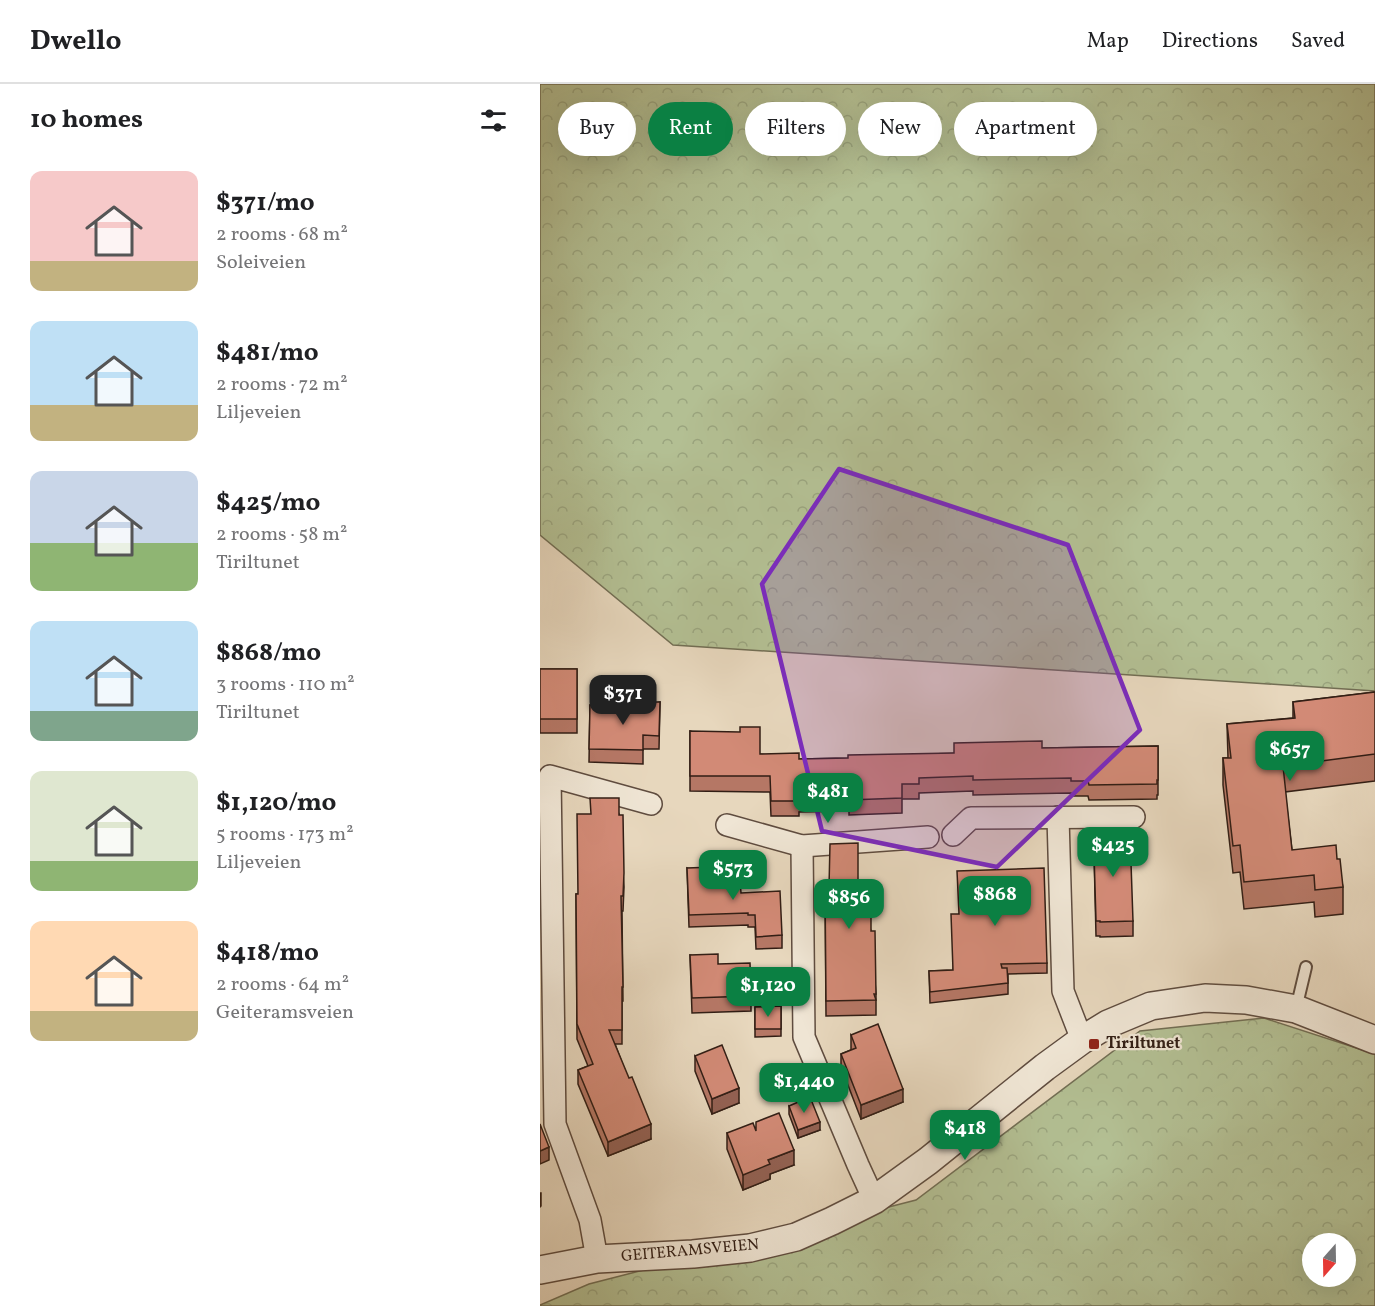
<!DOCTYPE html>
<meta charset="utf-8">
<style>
:root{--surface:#fff;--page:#f6f6f6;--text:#202124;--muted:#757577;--line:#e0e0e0;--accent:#0b8043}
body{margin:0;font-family:Vollkorn,serif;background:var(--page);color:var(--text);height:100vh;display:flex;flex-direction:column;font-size:22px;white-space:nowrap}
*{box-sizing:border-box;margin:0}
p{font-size:20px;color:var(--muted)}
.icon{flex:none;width:33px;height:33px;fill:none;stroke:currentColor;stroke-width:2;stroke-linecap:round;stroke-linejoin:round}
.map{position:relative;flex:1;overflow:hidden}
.panel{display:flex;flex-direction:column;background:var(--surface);width:540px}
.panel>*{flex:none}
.banner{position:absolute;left:18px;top:18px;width:570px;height:54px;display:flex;gap:12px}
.needle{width:39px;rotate:200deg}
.controls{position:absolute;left:762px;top:1149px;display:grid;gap:12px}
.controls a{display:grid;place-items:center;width:54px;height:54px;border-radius:50%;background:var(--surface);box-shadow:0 6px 24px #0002;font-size:30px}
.price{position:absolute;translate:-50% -51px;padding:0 14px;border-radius:12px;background:var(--accent);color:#fff;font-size:20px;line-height:39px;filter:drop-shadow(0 2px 3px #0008)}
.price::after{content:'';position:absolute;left:50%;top:36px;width:18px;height:14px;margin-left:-9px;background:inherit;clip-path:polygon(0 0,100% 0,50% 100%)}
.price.current{background:#222;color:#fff}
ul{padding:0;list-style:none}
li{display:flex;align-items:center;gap:18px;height:150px;padding:0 30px}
li span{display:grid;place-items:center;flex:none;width:168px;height:120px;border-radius:12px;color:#555}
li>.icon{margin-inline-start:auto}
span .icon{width:72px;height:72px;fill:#fffc;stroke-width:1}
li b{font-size:26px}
h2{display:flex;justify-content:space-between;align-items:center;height:72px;padding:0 30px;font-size:26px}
.tag{padding:0 21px;border-radius:27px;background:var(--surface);box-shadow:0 6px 24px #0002;font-size:21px;line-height:54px}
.tag.current{background:var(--accent);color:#fff}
header{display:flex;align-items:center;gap:36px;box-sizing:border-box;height:84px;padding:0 30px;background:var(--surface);border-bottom:2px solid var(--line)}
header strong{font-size:28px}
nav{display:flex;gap:33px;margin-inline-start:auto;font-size:21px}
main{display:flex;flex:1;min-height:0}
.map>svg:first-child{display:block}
.forest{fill:url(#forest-crowns);stroke:#726e54;stroke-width:1.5;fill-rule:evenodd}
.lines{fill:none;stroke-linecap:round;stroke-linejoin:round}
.service-casing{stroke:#5f4c3f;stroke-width:14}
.minor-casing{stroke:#5f4c3f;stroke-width:24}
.tertiary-casing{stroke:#5f4c3f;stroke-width:30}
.service{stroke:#efe5d4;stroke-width:10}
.minor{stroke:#efe5d4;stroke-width:21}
.tertiary{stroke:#efe5d4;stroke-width:27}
.wall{fill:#b57765;stroke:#321e15;stroke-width:1.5}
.shaded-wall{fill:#936153;stroke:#321e15;stroke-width:1.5}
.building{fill:#d28a76;stroke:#321e15;stroke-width:1.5}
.marked{fill:#7b2cbf;fill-opacity:0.2;stroke:#7b2cbf;stroke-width:4.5;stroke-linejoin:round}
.poi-dot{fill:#8f2418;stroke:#efe5d4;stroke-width:2}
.labels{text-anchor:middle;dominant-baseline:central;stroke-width:4.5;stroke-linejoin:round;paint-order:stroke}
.poi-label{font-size:16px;font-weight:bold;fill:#321e15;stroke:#efe5d4;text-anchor:start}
.street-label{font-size:16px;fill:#321e15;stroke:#efe5d4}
</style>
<header>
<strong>Dwello</strong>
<nav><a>Map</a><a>Directions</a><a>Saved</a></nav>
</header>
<main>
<section class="panel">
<h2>10 homes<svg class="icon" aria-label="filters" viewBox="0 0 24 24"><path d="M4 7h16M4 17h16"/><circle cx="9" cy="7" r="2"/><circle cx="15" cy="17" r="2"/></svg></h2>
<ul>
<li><span style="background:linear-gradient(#f6c9c9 75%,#c2b280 0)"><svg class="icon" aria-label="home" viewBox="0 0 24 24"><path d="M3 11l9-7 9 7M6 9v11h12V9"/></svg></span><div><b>$371/mo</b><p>2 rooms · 68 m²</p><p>Soleiveien</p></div></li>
<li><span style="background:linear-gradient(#bfe0f5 70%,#c2b280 0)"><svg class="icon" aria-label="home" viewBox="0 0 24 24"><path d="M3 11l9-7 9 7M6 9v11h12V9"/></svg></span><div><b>$481/mo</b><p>2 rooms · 72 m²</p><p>Liljeveien</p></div></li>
<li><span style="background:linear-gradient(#c9d6e8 60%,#8fb573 0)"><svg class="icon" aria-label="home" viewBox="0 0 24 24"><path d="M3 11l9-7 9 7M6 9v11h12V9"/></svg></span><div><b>$425/mo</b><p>2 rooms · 58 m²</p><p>Tiriltunet</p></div></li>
<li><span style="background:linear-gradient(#bfe0f5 75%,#7fa58c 0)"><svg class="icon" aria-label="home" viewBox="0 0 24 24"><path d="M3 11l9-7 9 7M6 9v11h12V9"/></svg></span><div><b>$868/mo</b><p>3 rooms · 110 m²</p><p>Tiriltunet</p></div></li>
<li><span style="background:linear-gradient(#dfe7d0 75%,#8fb573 0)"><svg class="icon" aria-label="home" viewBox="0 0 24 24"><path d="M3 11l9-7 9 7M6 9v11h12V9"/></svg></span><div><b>$1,120/mo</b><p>5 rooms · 173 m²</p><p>Liljeveien</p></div></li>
<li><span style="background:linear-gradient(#ffd9b3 75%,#c2b280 0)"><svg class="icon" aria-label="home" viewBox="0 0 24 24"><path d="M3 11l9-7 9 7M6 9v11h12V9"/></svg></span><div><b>$418/mo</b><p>2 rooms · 64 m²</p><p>Geiteramsveien</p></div></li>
</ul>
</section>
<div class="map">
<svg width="835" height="1222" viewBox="0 0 835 1222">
<defs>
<pattern id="forest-crowns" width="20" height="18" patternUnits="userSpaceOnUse" patternTransform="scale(1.5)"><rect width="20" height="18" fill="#b3bf93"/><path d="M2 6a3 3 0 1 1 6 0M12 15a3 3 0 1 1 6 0" fill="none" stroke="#9aa47e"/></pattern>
</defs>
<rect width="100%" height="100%" fill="#e7d7bd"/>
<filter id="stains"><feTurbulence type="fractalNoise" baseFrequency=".00333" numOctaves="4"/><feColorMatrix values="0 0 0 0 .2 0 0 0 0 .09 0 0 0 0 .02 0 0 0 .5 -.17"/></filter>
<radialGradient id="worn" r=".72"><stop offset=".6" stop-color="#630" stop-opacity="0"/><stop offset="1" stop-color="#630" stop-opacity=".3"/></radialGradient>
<g class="forest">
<polygon points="0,0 835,0 835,607 133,561 0,451"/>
<path d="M724 934 835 970V1222H0V1221L49 1200 376 1116 600 947ZM772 1160H806V1192H772Z"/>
</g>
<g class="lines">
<defs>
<polyline id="service" points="756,925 766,883"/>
<g id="minor">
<polyline points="518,733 523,907 542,956"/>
<polyline points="187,741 262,762 388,753"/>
<polyline points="413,751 431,734 594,733"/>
<polyline points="262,762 264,953 318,1081 334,1116"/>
<polyline points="57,1175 50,1136 15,1040 10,692 111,720"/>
</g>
<polyline id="tertiary" points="0,1186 57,1175 153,1170 210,1164 256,1153 292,1137 334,1116 388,1077 505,983 542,956 568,940 611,922 665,914 706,916 756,925 835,956"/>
</defs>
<use href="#service" class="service-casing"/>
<use href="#minor" class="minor-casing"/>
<use href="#tertiary" class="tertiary-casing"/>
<use href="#service" class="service"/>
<use href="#minor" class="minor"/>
<use href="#tertiary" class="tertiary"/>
</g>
<g class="wall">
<rect x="0" y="585" width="37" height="64"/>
<polygon points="835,608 835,697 745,708 752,766 797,775 803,803 803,830 775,833 774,818 704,825 700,788 693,789 683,701 683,674 688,674 687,640 753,634 753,618"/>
<polygon points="120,618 119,665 103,665 103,680 49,678 50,621 101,623"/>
<polygon points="150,647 220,670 259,675 308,674 414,669 502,664 618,662 618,711 617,711 617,715 549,716 548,712 531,712 531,709 433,711 433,707 379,709 379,715 362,715 362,729 309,731 309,727 259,728 259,732 231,732 230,708 150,707"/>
<polygon points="79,731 84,803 83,827 82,827 83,917 82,917 82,960 75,960 111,1055 68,1072 38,1000 38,986 48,982 37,955 36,810 38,810"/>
<polygon points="554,769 593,837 593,852 560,853 560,852 556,852"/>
<polygon points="147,784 201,809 242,851 242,864 216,865 215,843 208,843 208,841 149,843"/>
<polygon points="285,802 318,802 331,847 336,910 336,931 286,932"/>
<polygon points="419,830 507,879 507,889 468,890 468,910 390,919 389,887 413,886"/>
<polygon points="150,871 178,880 211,912 211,927 152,929"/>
<polygon points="241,922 241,952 215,953 215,923"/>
<polygon points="311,951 363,1018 321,1035 301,983 301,970 311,966"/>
<polygon points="155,972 199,1019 172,1030 155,987"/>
<polygon points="249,1022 280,1046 258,1054 249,1030"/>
<polygon points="216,1047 254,1081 230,1090 230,1095 203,1106 187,1065 187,1049"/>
</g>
<g class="shaded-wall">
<polygon points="199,1004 199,1019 172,1030 172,1015"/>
<polygon points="363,1005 363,1018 321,1035 321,1021"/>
<polygon points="280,1038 280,1046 258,1054 258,1046"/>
<polygon points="111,1040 111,1055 68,1072 68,1058"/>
<polygon points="9,1063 9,1076 0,1080 0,1067"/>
<polygon points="254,1066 254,1081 230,1090 230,1095 203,1106 203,1091 228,1076"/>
<polygon points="0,1109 1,1109 1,1122 0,1123"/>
</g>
<g class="building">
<rect x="0" y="585" width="37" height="50"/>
<polygon points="835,608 835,670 743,682 752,766 796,761 797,775 800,775 803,803 775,806 774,791 704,798 700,761 693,762 683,674 691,674 687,640 755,634 753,618"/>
<polygon points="101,618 120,618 119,652 103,651 103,666 49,665 50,621 101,623"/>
<polygon points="200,643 220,643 220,670 259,669 259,675 308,674 308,671 414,669 414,659 502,657 502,664 618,662 618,696 617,696 617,700 549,701 548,697 531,697 531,694 433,696 433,692 379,694 379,700 362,700 362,714 309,716 309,712 259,713 259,717 231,717 230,692 150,692 150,647 200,648"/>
<polygon points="50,714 79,714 79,731 83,731 84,789 83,812 81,812 83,903 82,903 82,946 69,946 89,994 92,993 111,1040 68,1058 38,986 53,980 37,940 36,810 38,810 37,730 51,730"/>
<polygon points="557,750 590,750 593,837 560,838 560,837 556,837 554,769 557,769"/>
<polygon points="318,759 318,802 331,802 331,847 335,847 336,910 334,910 336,916 286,917 285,802 289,803 290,760"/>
<polygon points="175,783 175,797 200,796 201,809 240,807 242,851 216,853 215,831 208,831 208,829 149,831 147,784"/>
<polygon points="504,784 507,879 461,880 462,884 467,884 468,899 390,908 389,887 413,886 411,830 419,830 417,787"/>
<polygon points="178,870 178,880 210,879 211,912 152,914 150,871"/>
<polygon points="241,922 241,945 215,945 215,923"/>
<polygon points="338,940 363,1005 321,1021 301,970 316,964 311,951"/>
<polygon points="182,961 199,1004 172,1015 155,972"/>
<polygon points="270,1013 280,1038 258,1046 249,1022"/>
<polygon points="239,1029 254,1066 228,1076 230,1080 203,1091 187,1049 213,1039 216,1047 216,1038"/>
<polygon points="0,1040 9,1063 0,1067"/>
</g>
<path class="marked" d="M299 385 528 461 600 646 457 783 282 747 222 500Z"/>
<rect class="poi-dot" x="548" y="954" width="12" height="12" rx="3"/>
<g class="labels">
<g class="poi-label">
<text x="566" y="960">Tiriltunet</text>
</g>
<g class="street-label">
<text transform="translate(150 1167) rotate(-5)">GEITERAMSVEIEN</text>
</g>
</g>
<rect width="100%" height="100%" filter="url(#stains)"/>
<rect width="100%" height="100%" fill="url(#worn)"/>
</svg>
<div class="controls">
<a><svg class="needle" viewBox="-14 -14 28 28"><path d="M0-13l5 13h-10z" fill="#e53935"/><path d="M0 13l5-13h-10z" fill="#757577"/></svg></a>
</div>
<b class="price current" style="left:83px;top:642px">$371</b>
<b class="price" style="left:750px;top:698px">$657</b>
<b class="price" style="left:288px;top:740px">$481</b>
<b class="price" style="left:573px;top:794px">$425</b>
<b class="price" style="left:193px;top:817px">$573</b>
<b class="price" style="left:455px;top:843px">$868</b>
<b class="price" style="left:309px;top:846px">$856</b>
<b class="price" style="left:228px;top:934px">$1,120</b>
<b class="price" style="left:264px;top:1030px">$1,440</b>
<b class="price" style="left:425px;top:1077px">$418</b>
<div class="banner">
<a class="tag">Buy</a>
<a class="tag current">Rent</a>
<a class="tag">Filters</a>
<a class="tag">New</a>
<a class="tag">Apartment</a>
</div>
</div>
</main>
